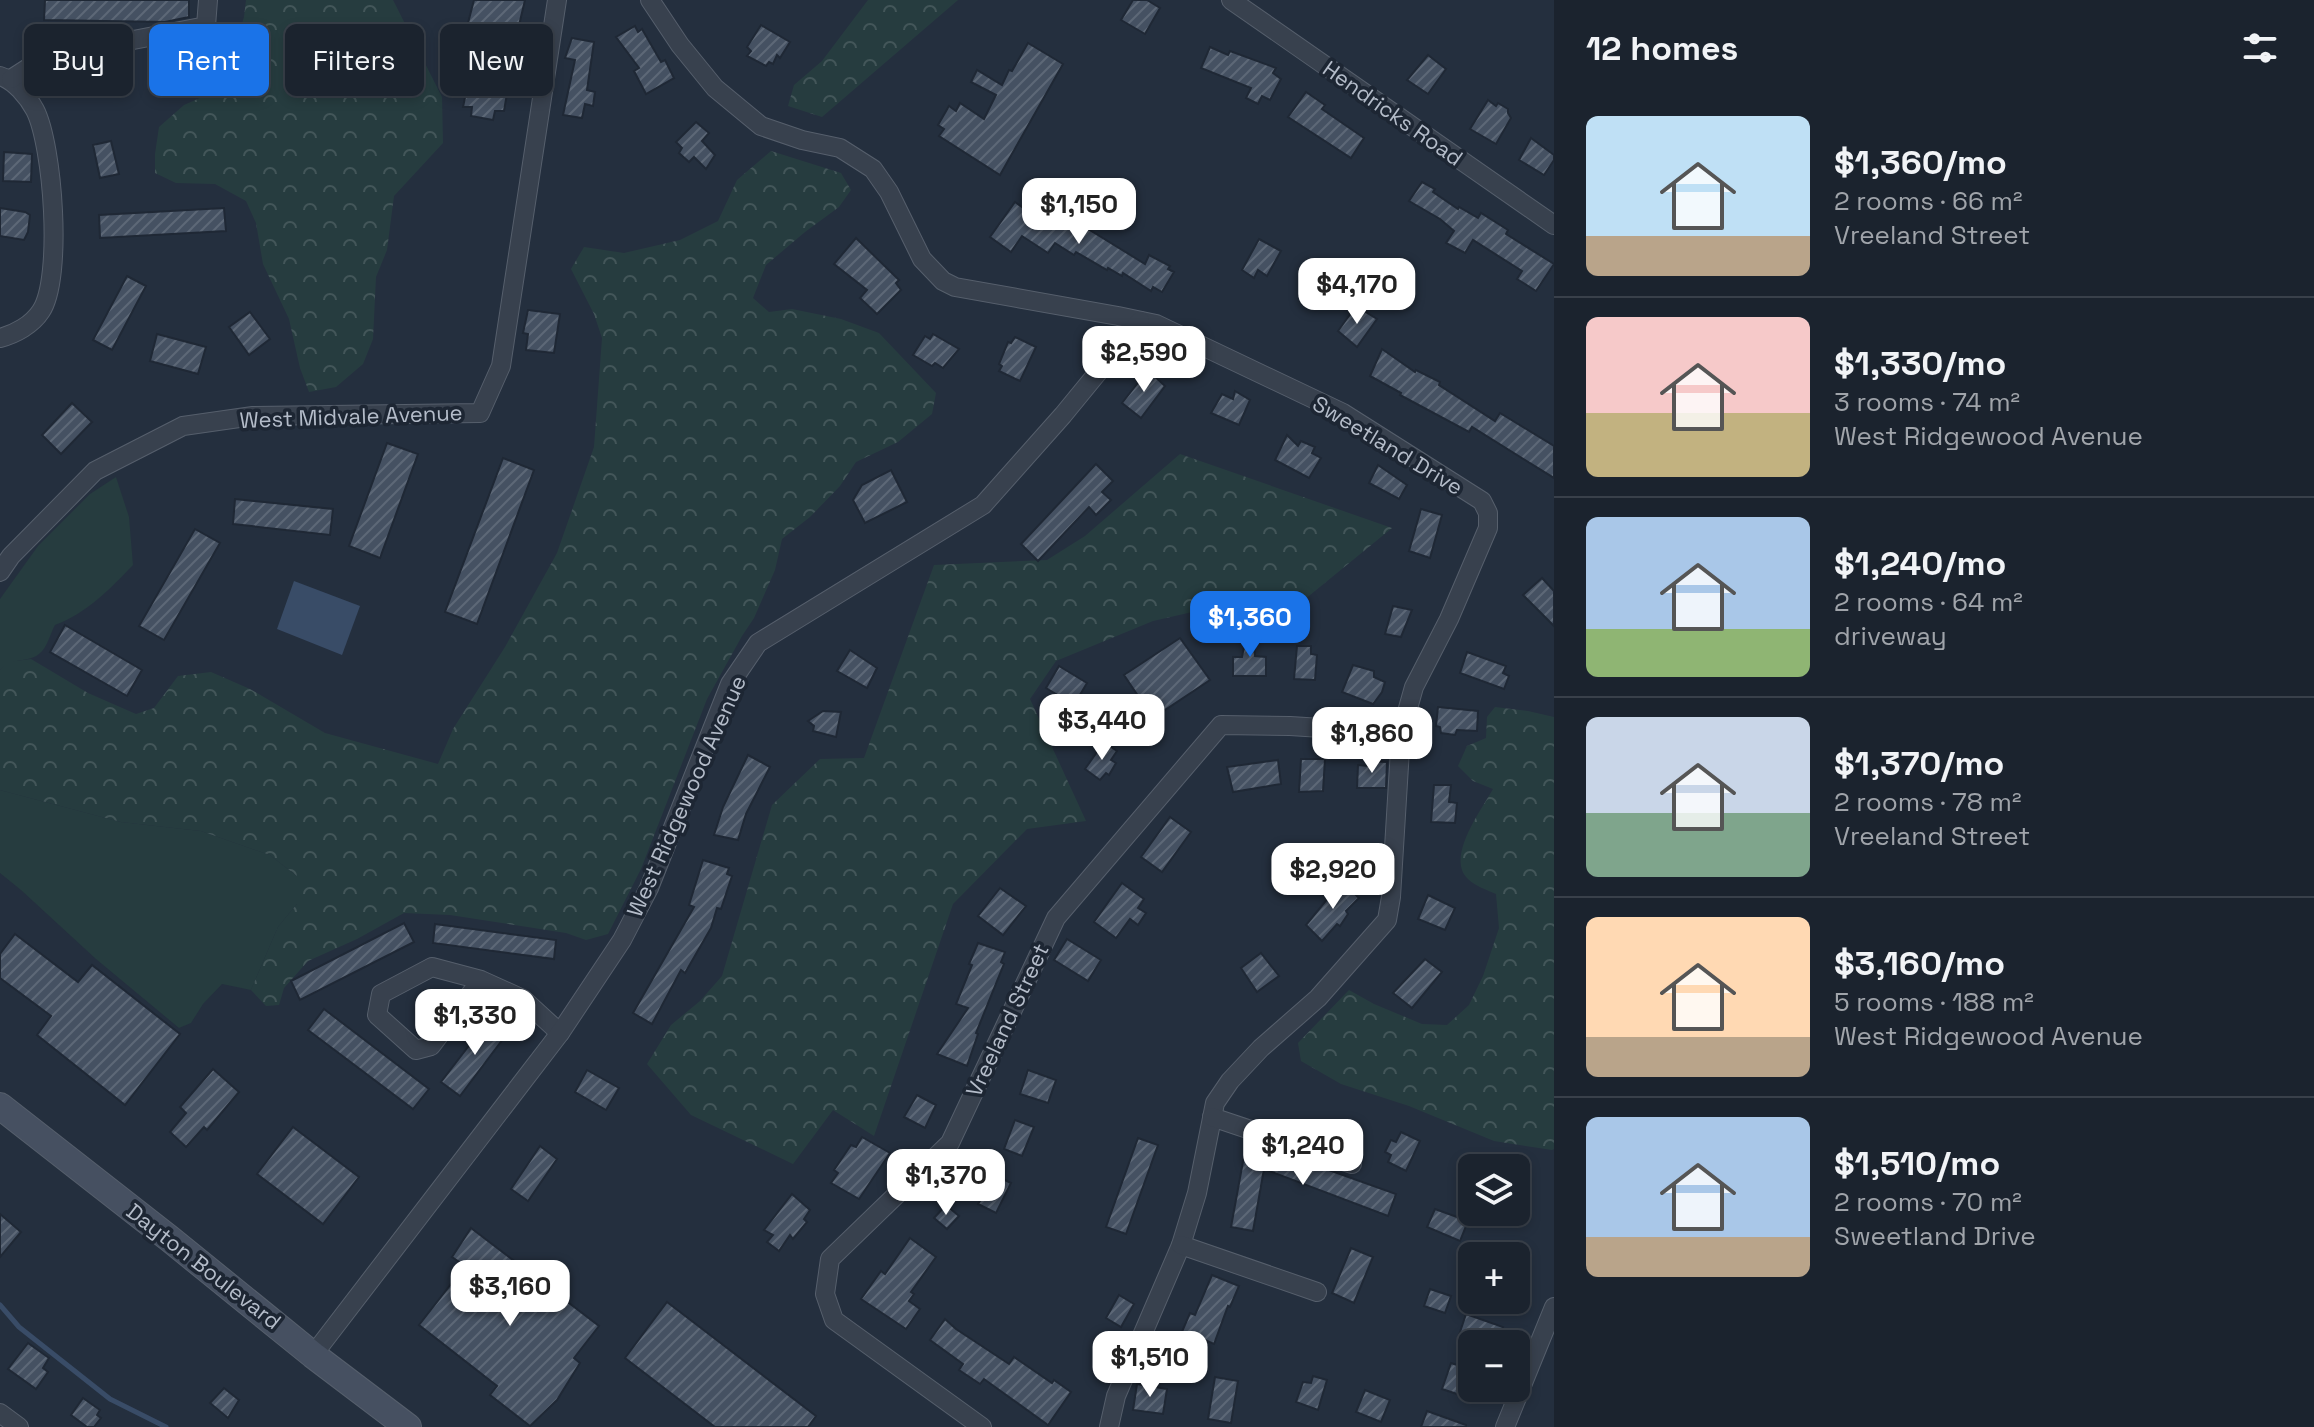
<!DOCTYPE html>
<meta charset="utf-8">
<style>
:root{--surface:#1b232e;--page:#282f3a;--text:#f1f3f6;--muted:#a0a4aa;--line:#39404a;--accent:#1a73e8}
body{margin:0;font-family:"Space Grotesk",sans-serif;background:var(--page);color:var(--text);height:100vh;display:flex;flex-direction:column;font-size:30px;white-space:nowrap}
*{box-sizing:border-box;margin:0}
p{font-size:26px;color:var(--muted)}
.icon{flex:none;width:44px;height:44px;fill:none;stroke:currentColor;stroke-width:2;stroke-linecap:round;stroke-linejoin:round}
.map{position:relative;flex:1;overflow:hidden}
.side{display:flex;flex-direction:column;background:var(--surface);width:760px}
.side>*{flex:none}
.guide{position:absolute;left:24px;top:24px;width:760px;height:72px;display:flex;gap:16px}
.controls{position:absolute;left:1458px;top:1154px;display:grid;gap:16px}
.controls a{display:grid;place-items:center;width:72px;height:72px;border-radius:12px;background:var(--surface);box-shadow:0 4px 12px #0003,0 0 0 2px var(--line);font-size:40px}
.price{position:absolute;translate:-50% -68px;padding:0 18px;border-radius:16px;background:#fff;color:#222;font-size:26px;line-height:52px;filter:drop-shadow(0 2px 4px #0008)}
.price::after{content:'';position:absolute;left:50%;top:48px;width:24px;height:18px;margin-left:-12px;background:inherit;clip-path:polygon(0 0,100% 0,50% 100%)}
.price.active{background:var(--accent);color:#fff}
ul{padding:0;list-style:none}
li{display:flex;align-items:center;gap:24px;height:200px;padding:0 32px}
li+li{border-top:2px solid var(--line)}
li span{display:grid;place-items:center;flex:none;width:224px;height:160px;border-radius:12px;color:#555}
li>.icon{margin-inline-start:auto}
span .icon{width:96px;height:96px;fill:#fffc;stroke-width:1}
li b{font-size:34px}
h2{display:flex;justify-content:space-between;align-items:center;height:96px;padding:0 32px;font-size:34px}
.pill{padding:0 28px;border-radius:12px;background:var(--surface);box-shadow:0 4px 12px #0003,0 0 0 2px var(--line);font-size:28px;line-height:72px}
.pill.active{background:var(--accent);color:#fff}
main{display:flex;flex:1;min-height:0}
.map>svg:first-child{display:block}
.grass{fill:#263c3f}
.forest{fill:url(#forest-crowns)}
.water{fill:#394c67}
.lines{fill:none;stroke-linecap:round;stroke-linejoin:round}
.stream{stroke:#394c67;stroke-width:5}
.building{fill:url(#building-hatch);stroke:#1f2835;stroke-width:2}
.minor-casing{stroke:#565f6c;stroke-width:20}
.secondary-casing{stroke:#565f6c;stroke-width:28}
.minor{stroke:#38414e;stroke-width:18}
.secondary{stroke:#465061;stroke-width:26}
.labels{text-anchor:middle;dominant-baseline:central;stroke-width:7;stroke-linejoin:round;paint-order:stroke}
.street-label{font-size:22px;fill:#b4bcc9;stroke:#1d2633}
</style>
<main>
<div class="map">
<svg width="1554" height="1427" viewBox="0 0 1554 1427">
<defs>
<pattern id="forest-crowns" width="20" height="18" patternUnits="userSpaceOnUse" patternTransform="scale(2)"><rect width="20" height="18" fill="#263c3f"/><path d="M2 6a3 3 0 1 1 6 0M12 15a3 3 0 1 1 6 0" fill="none" stroke="#435659"/></pattern>
<pattern id="building-hatch" width="6" height="6" patternUnits="userSpaceOnUse" patternTransform="scale(2)"><rect width="6" height="6" fill="#455162"/><path d="M-1 1l2-2M0 6l6-6M5 7l2-2" fill="none" stroke="#5d6877"/></pattern>
</defs>
<rect width="100%" height="100%" fill="#242f3e"/>
<g class="grass">
<path d="M116 477 129 517 133 565C111 588 86 614 55 625 51 632 48 644 43 650 31 665 15 655 0 670V599L38 546 90 494Z"/>
<polygon points="0,790 121,822 201,831 270,855 297,876 297,904 278,927 251,990 222,984 203,1004 191,1023 179,1028 96,959 21,890 0,873"/>
</g>
<g class="forest">
<polygon points="246,0 393,0 442,97 443,143 394,196 387,250 376,277 373,339 363,364 336,387 309,392 300,368 289,319 263,264 256,223 246,201 215,184 176,183 155,173 155,154 159,127 184,105 209,94 239,75 244,56 239,34 244,17"/>
<polygon points="868,0 958,0 822,117 788,106 794,85 822,61"/>
<polygon points="771,151 841,173 851,190 839,207 805,232 766,265 753,298 769,312 792,309 841,319 879,333 936,393 932,414 898,442 856,462 840,486 810,517 782,539 775,570 754,618 742,636 707,699 641,869 608,934 586,940 566,933 450,915 404,913 357,939 308,961 284,988 279,1005 266,1006 251,990 278,927 297,904 297,876 270,855 201,831 121,822 0,790 0,670 8,662 31,659 88,693 136,714 154,708 178,676 211,672 250,689 325,733 438,764 453,729 505,647 557,553 594,447 602,338 594,314 571,269 584,247 624,253 680,240 718,221 737,180"/>
<polygon points="1180,454 1392,528 1293,609 1240,601 1153,621 1056,661 1030,699 1086,821 1027,829 953,904 874,1136 833,1110 793,1164 691,1115 647,1064 671,1025 700,1001 722,976 772,805 820,759 864,758 934,565 1047,560 1085,536"/>
<path d="M1495 707 1528 711 1554 717V1149L1552 1150 1494 1141 1409 1106 1341 1084 1301 1061 1298 1043 1349 990 1374 1004 1422 1024 1447 1025 1469 1005 1483 976 1499 928 1496 894C1487 890 1475 886 1468 879 1445 858 1482 809 1493 789L1473 781 1458 766 1467 746 1486 738 1487 717Z"/>
</g>
<polygon class="water" points="294,581 360,606 342,655 277,629"/>
<g class="lines">
<polyline class="stream" points="0,1305 19,1327 110,1399 166,1427"/>
</g>
<g class="building">
<polygon points="45,0 189,0 189,17 165,22 44,20"/>
<polygon points="474,0 525,0 512,55 463,42"/>
<polygon points="1133,0 1147,0 1160,8 1145,34 1121,20"/>
<polygon points="761,25 790,42 780,58 777,55 773,64 769,62 766,66 747,56 751,51 747,47"/>
<polygon points="635,26 638,32 642,29 661,62 665,60 674,78 646,94 634,71 639,68 616,37"/>
<polygon points="572,38 594,42 587,90 595,92 593,106 585,104 582,118 563,115 575,60 565,58"/>
<polygon points="1028,43 1063,64 1000,175 939,136 944,129 938,125 949,106 956,111 960,103 984,119 996,95 971,82 977,70 1002,85 1009,70 1012,71"/>
<polygon points="1210,47 1228,55 1230,51 1276,68 1273,73 1281,79 1270,100 1262,96 1258,104 1246,98 1251,88 1201,68"/>
<polygon points="1428,55 1446,69 1428,94 1407,80"/>
<polygon points="468,83 508,88 504,111 495,111 493,120 471,116 472,107 463,107"/>
<polygon points="1306,92 1325,105 1322,109 1364,138 1351,158 1288,117"/>
<polygon points="1488,100 1496,106 1498,103 1508,109 1508,113 1511,118 1496,144 1470,129"/>
<polygon points="696,122 709,133 702,141 715,155 706,169 694,157 689,162 679,153 682,148 676,142"/>
<polygon points="1531,138 1554,155 1554,160 1544,175 1519,160"/>
<polygon points="111,141 119,174 100,178 93,145"/>
<polygon points="4,152 32,154 31,182 3,181"/>
<polygon points="1422,182 1435,189 1433,192 1458,209 1459,207 1478,218 1481,213 1508,230 1506,234 1554,264 1536,291 1517,279 1522,271 1473,240 1465,253 1446,243 1454,231 1440,219 1409,201"/>
<polygon points="1015,202 1049,226 1055,217 1063,222 1067,216 1145,264 1149,255 1170,266 1168,269 1174,272 1162,292 1153,287 1151,291 1123,273 1122,276 1108,268 1107,270 1076,252 1074,255 1055,243 1048,253 1022,236 1011,252 990,237"/>
<polygon points="0,208 25,212 30,215 28,232 24,240 0,236"/>
<polygon points="224,208 226,231 100,238 99,215"/>
<polygon points="856,238 899,280 896,283 901,290 877,314 860,298 867,290 834,264"/>
<polygon points="1259,239 1281,251 1267,276 1258,270 1254,278 1242,270"/>
<polygon points="127,276 146,286 112,350 93,340"/>
<polygon points="1356,306 1377,319 1357,347 1338,331"/>
<polygon points="528,310 560,314 554,353 526,350 528,334 523,333"/>
<polygon points="250,312 270,339 249,355 229,327"/>
<polygon points="157,334 206,347 198,374 150,361"/>
<polygon points="933,334 959,349 943,368 935,363 932,366 913,355 925,336 930,339"/>
<polygon points="1015,337 1036,347 1020,381 999,371 1002,366 999,364 1008,342 1011,343"/>
<polygon points="1382,349 1415,372 1416,370 1440,382 1439,385 1495,421 1500,413 1554,446 1554,478 1472,427 1469,432 1400,395 1401,393 1370,376"/>
<polygon points="1148,370 1165,386 1141,418 1122,403"/>
<polygon points="1235,391 1250,400 1239,425 1211,413 1222,394 1233,399"/>
<polygon points="72,403 92,422 61,454 42,435"/>
<polygon points="1287,435 1298,446 1301,441 1315,447 1312,453 1321,458 1309,478 1275,460"/>
<polygon points="387,443 418,454 380,558 349,546"/>
<polygon points="503,458 534,470 477,624 445,612"/>
<polygon points="1096,464 1113,481 1102,492 1111,500 1096,515 1089,507 1038,561 1021,544"/>
<polygon points="1378,465 1407,485 1399,499 1369,483"/>
<polygon points="891,470 907,502 865,523 853,500 862,485"/>
<polygon points="235,499 333,509 330,535 233,524"/>
<polygon points="1421,509 1442,515 1430,558 1409,551"/>
<polygon points="195,529 220,543 164,640 139,626"/>
<polygon points="1542,578 1554,591 1554,626 1523,595"/>
<polygon points="1393,606 1412,610 1401,637 1385,634"/>
<polygon points="65,625 142,670 127,696 50,652"/>
<polygon points="1248,626 1253,626 1255,656 1266,657 1266,676 1233,676 1233,657 1242,657"/>
<polygon points="1180,638 1210,680 1153,718 1124,675"/>
<polygon points="1297,646 1311,646 1311,654 1317,655 1315,680 1294,679"/>
<polygon points="850,650 877,668 867,688 837,671"/>
<polygon points="1467,652 1506,666 1503,673 1509,676 1504,689 1460,673"/>
<polygon points="1353,665 1374,671 1374,677 1385,682 1382,692 1373,704 1342,692"/>
<polygon points="1059,666 1087,683 1074,705 1046,688"/>
<polygon points="1438,707 1478,711 1477,731 1457,730 1455,735 1441,733 1440,727 1436,726"/>
<polygon points="823,711 841,712 836,737 813,731 814,726 808,721"/>
<polygon points="1104,742 1117,751 1111,760 1116,763 1109,775 1106,773 1100,780 1085,769"/>
<polygon points="748,755 770,767 746,814 738,840 714,835 723,807"/>
<polygon points="1301,759 1325,759 1323,791 1299,792"/>
<polygon points="1278,760 1281,784 1233,792 1227,767"/>
<polygon points="1369,761 1387,762 1386,788 1357,788 1358,765 1368,766"/>
<polygon points="1434,785 1451,785 1449,802 1457,803 1455,823 1431,822"/>
<polygon points="1170,817 1191,832 1162,872 1141,857"/>
<polygon points="703,860 729,868 727,874 732,876 721,909 717,908 711,928 685,973 681,970 652,1024 633,1013 694,907 689,905"/>
<polygon points="1342,881 1359,898 1346,911 1348,914 1340,926 1337,924 1322,941 1306,925"/>
<polygon points="1122,883 1144,899 1138,908 1146,913 1138,925 1130,919 1116,938 1094,922"/>
<polygon points="1000,888 1026,906 1003,935 978,916"/>
<polygon points="1428,895 1455,908 1445,930 1418,919"/>
<polygon points="404,923 414,942 300,1000 291,981"/>
<polygon points="435,924 556,940 554,959 433,943"/>
<polygon points="15,934 78,982 92,965 180,1034 125,1105 37,1035 51,1016 0,978 0,954"/>
<polygon points="1067,939 1101,960 1088,981 1054,960"/>
<polygon points="978,943 1005,952 1001,962 1004,964 976,1033 978,1034 967,1066 937,1054 968,1008 956,1004 972,965 969,964"/>
<polygon points="1261,953 1279,976 1257,992 1241,968"/>
<polygon points="1425,959 1442,972 1412,1008 1393,993"/>
<polygon points="324,1009 429,1089 413,1109 308,1030"/>
<polygon points="491,1017 509,1031 460,1096 441,1082"/>
<polygon points="213,1069 239,1092 207,1130 204,1127 186,1147 170,1132 186,1113 180,1107"/>
<polygon points="587,1070 619,1088 606,1110 575,1092"/>
<polygon points="1028,1070 1056,1080 1048,1103 1020,1094"/>
<polygon points="917,1095 936,1105 925,1128 904,1117"/>
<polygon points="1015,1120 1034,1127 1022,1156 1004,1149"/>
<polygon points="293,1127 359,1177 323,1224 257,1174"/>
<polygon points="1401,1132 1420,1141 1406,1171 1388,1162 1391,1155 1385,1152 1391,1140 1396,1142"/>
<polygon points="862,1137 890,1153 859,1199 831,1183 838,1173 834,1170 851,1145 856,1147"/>
<polygon points="1138,1138 1158,1145 1126,1234 1106,1227"/>
<polygon points="540,1146 557,1159 528,1201 511,1189"/>
<polygon points="1284,1154 1396,1194 1388,1216 1264,1169 1253,1231 1231,1227 1244,1156 1281,1162"/>
<polygon points="987,1171 1011,1183 996,1213 978,1204 984,1194 977,1191"/>
<polygon points="792,1194 810,1210 804,1219 807,1222 793,1239 790,1235 779,1251 767,1242 773,1235 764,1230"/>
<polygon points="946,1205 959,1216 947,1229 934,1218"/>
<polygon points="1435,1209 1468,1221 1460,1241 1427,1227"/>
<polygon points="0,1214 21,1232 0,1257"/>
<polygon points="471,1228 599,1326 574,1358 580,1363 557,1400 530,1426 490,1395 497,1386 419,1325 465,1266 452,1257"/>
<polygon points="910,1238 936,1257 911,1292 914,1294 909,1301 920,1309 906,1329 861,1299 881,1271 885,1274"/>
<polygon points="1351,1248 1373,1257 1354,1303 1332,1293"/>
<polygon points="1212,1275 1239,1286 1230,1307 1228,1306 1214,1344 1205,1340 1203,1344 1181,1334 1190,1313 1195,1315"/>
<polygon points="1430,1289 1451,1296 1445,1313 1424,1306"/>
<polygon points="1119,1295 1134,1304 1121,1327 1106,1318"/>
<polygon points="667,1302 816,1416 808,1427 715,1427 625,1358"/>
<polygon points="1466,1314 1503,1327 1497,1344 1476,1344 1458,1338"/>
<polygon points="945,1319 956,1329 1009,1364 1014,1357 1052,1383 1054,1380 1071,1392 1048,1425 984,1379 980,1384 959,1370 963,1364 930,1340"/>
<polygon points="28,1343 49,1358 43,1368 48,1372 36,1389 8,1369"/>
<polygon points="1451,1363 1472,1370 1472,1387 1469,1398 1442,1389"/>
<polygon points="1313,1376 1327,1380 1318,1410 1296,1402 1303,1382 1311,1383"/>
<polygon points="1215,1377 1238,1381 1231,1423 1208,1419"/>
<polygon points="1137,1384 1167,1389 1163,1414 1133,1410"/>
<polygon points="224,1388 239,1400 228,1418 210,1403"/>
<polygon points="1365,1390 1390,1400 1381,1422 1356,1412"/>
<polygon points="83,1398 100,1410 97,1415 101,1418 94,1427 87,1427 71,1415"/>
<polygon points="1427,1411 1466,1425 1466,1427 1421,1427"/>
</g>
<g class="lines">
<defs>
<g id="minor">
<polyline points="650,0 680,45 715,88 761,126 802,140 840,148 873,169 889,192 922,259 943,281 955,287 1118,316 1156,324 1343,413 1482,501 1488,513 1488,528 1449,619 1414,687 1401,733 1391,897 1387,920 1318,998 1261,1048 1230,1081 1215,1103 1197,1193 1181,1245 1116,1396 1109,1427"/>
<polyline points="1231,0 1554,225"/>
<path d="M0 76C14 80 28 97 35 110 53 145 63 278 41 311 32 325 15 334 0 338"/>
<polyline points="11,79 45,57 206,26 208,0"/>
<polyline points="0,572 11,556 95,471 183,426 253,416 480,413 501,366 557,0"/>
<polyline points="481,980 431,1046 416,1050 377,1015 381,994 432,967 481,980 523,999 560,1033"/>
<polyline points="1212,1117 1352,1164"/>
<polyline points="1181,1245 1317,1292"/>
<polyline points="313,1355 560,1033 622,940 649,888 730,684 758,643 983,505 1063,415 1140,321"/>
<polyline points="0,1413 19,1427"/>
<polyline points="982,1427 834,1320 825,1294 830,1259 950,1143 1056,918 1221,725 1290,726 1401,733"/>
<polyline points="1505,1427 1554,1307"/>
</g>
<polyline id="secondary" points="0,1106 170,1239 313,1355 408,1427"/>
</defs>
<use href="#minor" class="minor-casing"/>
<use href="#secondary" class="secondary-casing"/>
<use href="#minor" class="minor"/>
<use href="#secondary" class="secondary"/>
</g>
<g class="labels">
<g class="street-label">
<text transform="translate(1393 113) rotate(35)">Hendricks Road</text>
<text transform="translate(351 416) rotate(-2)">West Midvale Avenue</text>
<text transform="translate(1388 445) rotate(31)">Sweetland Drive</text>
<text transform="translate(686 796) rotate(-66)">West Ridgewood Avenue</text>
<text transform="translate(1007 1020) rotate(-65)">Vreeland Street</text>
<text transform="translate(204 1266) rotate(38)">Dayton Boulevard</text>
</g>
</g>
</svg>
<div class="controls">
<a><svg class="icon" aria-label="layers" viewBox="0 0 24 24"><path d="M12 4l9 5-9 5-9-5zM3 14l9 5 9-5"/></svg></a>
<a>+</a>
<a>−</a>
</div>
<b class="price" style="left:1079px;top:246px">$1,150</b>
<b class="price" style="left:1357px;top:326px">$4,170</b>
<b class="price" style="left:1144px;top:394px">$2,590</b>
<b class="price active" style="left:1250px;top:659px">$1,360</b>
<b class="price" style="left:1102px;top:762px">$3,440</b>
<b class="price" style="left:1372px;top:775px">$1,860</b>
<b class="price" style="left:1333px;top:911px">$2,920</b>
<b class="price" style="left:475px;top:1057px">$1,330</b>
<b class="price" style="left:1303px;top:1187px">$1,240</b>
<b class="price" style="left:946px;top:1217px">$1,370</b>
<b class="price" style="left:510px;top:1328px">$3,160</b>
<b class="price" style="left:1150px;top:1399px">$1,510</b>
<div class="guide">
<a class="pill">Buy</a>
<a class="pill active">Rent</a>
<a class="pill">Filters</a>
<a class="pill">New</a>
</div>
</div>
<section class="side">
<h2>12 homes<svg class="icon" aria-label="filters" viewBox="0 0 24 24"><path d="M4 7h16M4 17h16"/><circle cx="9" cy="7" r="2"/><circle cx="15" cy="17" r="2"/></svg></h2>
<ul>
<li><span style="background:linear-gradient(#bfe0f5 75%,#b9a48a 0)"><svg class="icon" aria-label="home" viewBox="0 0 24 24"><path d="M3 11l9-7 9 7M6 9v11h12V9"/></svg></span><div><b>$1,360/mo</b><p>2 rooms · 66 m²</p><p>Vreeland Street</p></div></li>
<li><span style="background:linear-gradient(#f6c9c9 60%,#c2b280 0)"><svg class="icon" aria-label="home" viewBox="0 0 24 24"><path d="M3 11l9-7 9 7M6 9v11h12V9"/></svg></span><div><b>$1,330/mo</b><p>3 rooms · 74 m²</p><p>West Ridgewood Avenue</p></div></li>
<li><span style="background:linear-gradient(#a9c7e8 70%,#8fb573 0)"><svg class="icon" aria-label="home" viewBox="0 0 24 24"><path d="M3 11l9-7 9 7M6 9v11h12V9"/></svg></span><div><b>$1,240/mo</b><p>2 rooms · 64 m²</p><p>driveway</p></div></li>
<li><span style="background:linear-gradient(#c9d6e8 60%,#7fa58c 0)"><svg class="icon" aria-label="home" viewBox="0 0 24 24"><path d="M3 11l9-7 9 7M6 9v11h12V9"/></svg></span><div><b>$1,370/mo</b><p>2 rooms · 78 m²</p><p>Vreeland Street</p></div></li>
<li><span style="background:linear-gradient(#ffd9b3 75%,#b9a48a 0)"><svg class="icon" aria-label="home" viewBox="0 0 24 24"><path d="M3 11l9-7 9 7M6 9v11h12V9"/></svg></span><div><b>$3,160/mo</b><p>5 rooms · 188 m²</p><p>West Ridgewood Avenue</p></div></li>
<li><span style="background:linear-gradient(#a9c7e8 75%,#b9a48a 0)"><svg class="icon" aria-label="home" viewBox="0 0 24 24"><path d="M3 11l9-7 9 7M6 9v11h12V9"/></svg></span><div><b>$1,510/mo</b><p>2 rooms · 70 m²</p><p>Sweetland Drive</p></div></li>
</ul>
</section>
</main>
